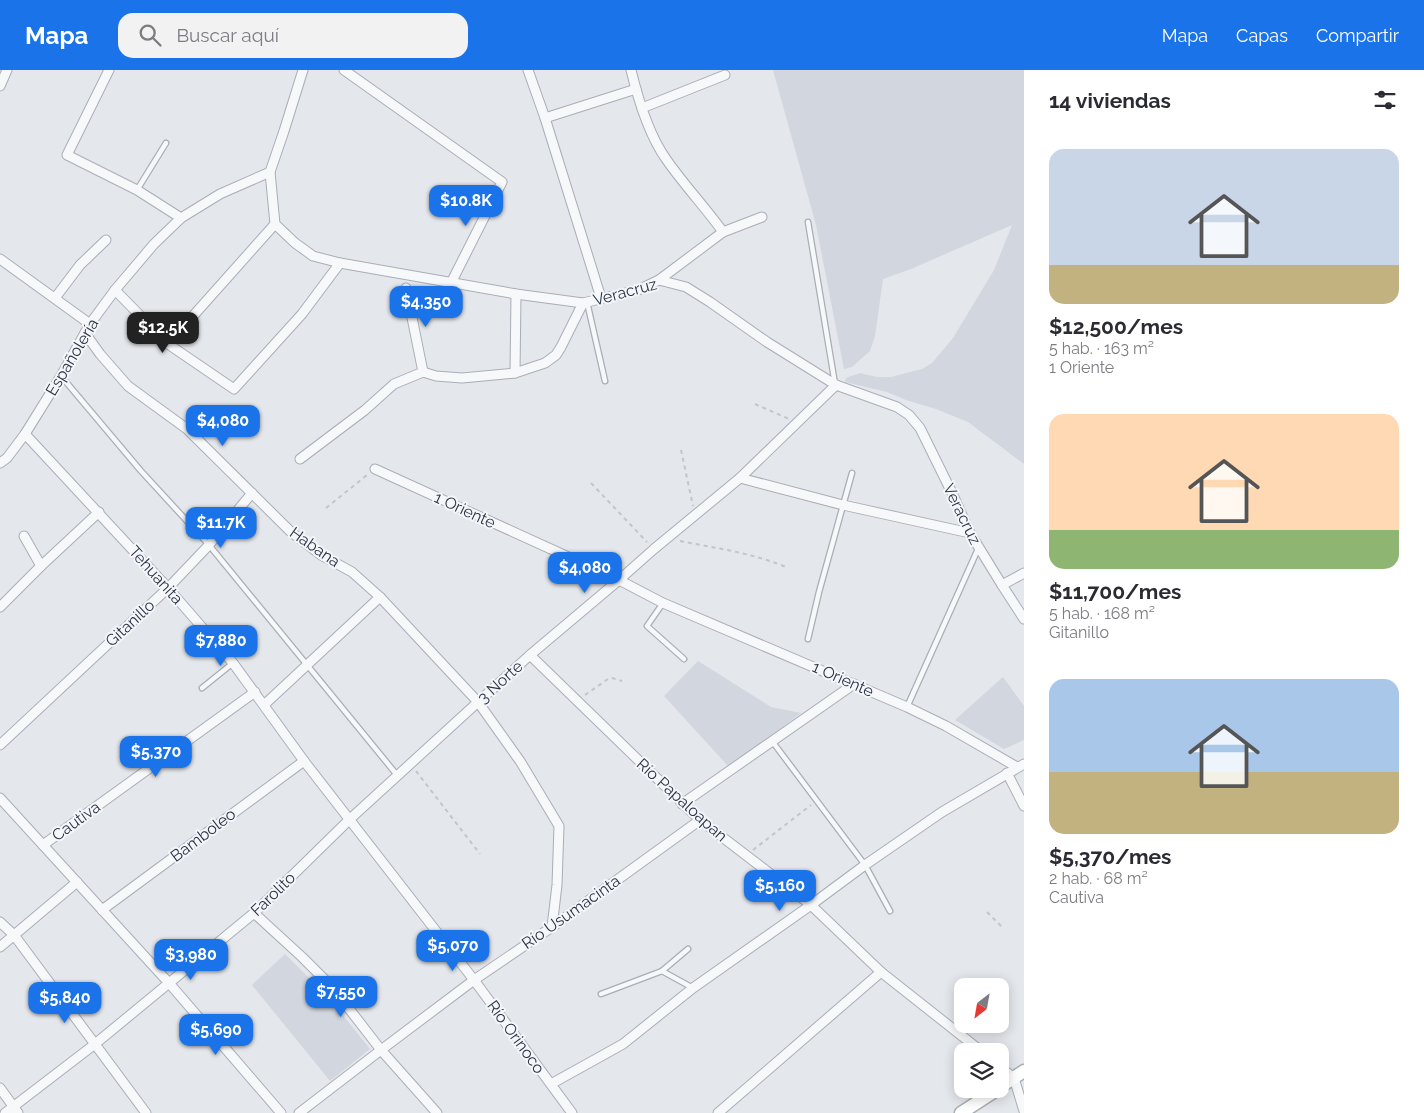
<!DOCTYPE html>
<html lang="es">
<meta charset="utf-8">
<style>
:root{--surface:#fff;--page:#f2f2f3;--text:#2b2b33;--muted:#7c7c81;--accent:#1a73e8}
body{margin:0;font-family:Raleway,sans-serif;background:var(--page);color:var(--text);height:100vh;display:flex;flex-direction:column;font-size:19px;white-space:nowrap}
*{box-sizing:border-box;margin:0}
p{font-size:16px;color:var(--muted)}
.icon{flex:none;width:28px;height:28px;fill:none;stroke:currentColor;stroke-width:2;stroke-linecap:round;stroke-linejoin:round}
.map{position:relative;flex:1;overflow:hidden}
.drawer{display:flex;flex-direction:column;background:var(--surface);width:400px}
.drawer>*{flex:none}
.needle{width:32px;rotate:211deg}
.buttons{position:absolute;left:954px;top:908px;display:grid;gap:10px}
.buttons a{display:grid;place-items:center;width:55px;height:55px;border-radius:10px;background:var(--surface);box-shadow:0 2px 12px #0003;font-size:25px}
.price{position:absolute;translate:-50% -42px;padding:0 11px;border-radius:10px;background:var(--accent);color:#fff;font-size:16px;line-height:32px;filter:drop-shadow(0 1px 2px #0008)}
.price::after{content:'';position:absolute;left:50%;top:30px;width:15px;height:11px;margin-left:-8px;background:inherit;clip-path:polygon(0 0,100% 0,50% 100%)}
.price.on{background:#222;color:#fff}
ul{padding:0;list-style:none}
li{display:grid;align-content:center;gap:10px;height:265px;padding:0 25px}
li span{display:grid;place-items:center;height:155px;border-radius:15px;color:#555}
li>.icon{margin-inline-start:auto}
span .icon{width:90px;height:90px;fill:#fffc;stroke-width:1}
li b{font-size:21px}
h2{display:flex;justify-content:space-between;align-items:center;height:60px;padding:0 25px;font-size:21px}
header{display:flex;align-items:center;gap:30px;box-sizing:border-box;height:70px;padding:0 25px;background:var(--accent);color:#fff}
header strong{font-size:24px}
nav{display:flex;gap:28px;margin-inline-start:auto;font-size:18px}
.search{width:350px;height:45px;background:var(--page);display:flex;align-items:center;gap:12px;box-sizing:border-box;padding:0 18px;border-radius:15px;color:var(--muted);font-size:19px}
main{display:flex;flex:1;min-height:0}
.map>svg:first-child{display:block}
.built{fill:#d2d6de}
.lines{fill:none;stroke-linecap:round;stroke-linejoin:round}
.service-casing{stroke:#a9aeb7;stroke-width:7}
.minor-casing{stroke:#a9aeb7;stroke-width:11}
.secondary-casing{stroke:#a9aeb7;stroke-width:15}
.path{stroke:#c2c5cb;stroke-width:2;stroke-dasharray:4 4;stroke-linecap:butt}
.service{stroke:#f7f8fa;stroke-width:4.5}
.minor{stroke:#f7f8fa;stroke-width:9}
.secondary{stroke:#fff;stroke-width:12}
.labels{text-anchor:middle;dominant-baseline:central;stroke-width:4;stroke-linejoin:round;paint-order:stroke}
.street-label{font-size:16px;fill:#2b3445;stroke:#f4f6f9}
</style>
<header>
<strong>Mapa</strong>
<div class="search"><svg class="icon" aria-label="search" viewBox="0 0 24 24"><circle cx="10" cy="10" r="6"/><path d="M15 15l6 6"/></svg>Buscar aquí</div>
<nav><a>Mapa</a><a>Capas</a><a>Compartir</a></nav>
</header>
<main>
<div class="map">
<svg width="1024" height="1043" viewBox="0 0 1024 1043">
<rect width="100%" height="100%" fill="#e4e7ec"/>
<g class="built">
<polygon points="773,0 1024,0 1024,394 968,352 936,339 906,330 887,322 845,312 846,308 860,303 877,307 891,307 922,299 932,293 953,268 994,200 1012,155 911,199 883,209 875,266 870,281 852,297 844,299 816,155"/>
<polygon points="698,591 771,637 801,643 729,697 664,626"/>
<polygon points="1003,607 1024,636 1024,670 1004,679 955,650"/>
<polygon points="285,884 329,928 370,979 330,1011 252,915"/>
</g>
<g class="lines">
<defs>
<g id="service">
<polyline points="137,120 166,73"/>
<polyline points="808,152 835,314"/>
<polyline points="587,232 605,311"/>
<polyline points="61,306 141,401 209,475 397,705"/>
<polyline points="663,533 647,556 684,589"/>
<polyline points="808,569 819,522 852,403"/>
<polyline points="202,618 233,593"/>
<polyline points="907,637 978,479"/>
<polyline points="772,671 865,795 890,841"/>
<polyline points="662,901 693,918"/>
<polyline points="601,924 662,901 688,879"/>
</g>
<g id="minor">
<polyline points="109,0 67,85 137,120 181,148"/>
<polyline points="303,0 284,61 270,102 275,154 295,173 313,186 340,193 516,224 583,233 638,220 659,210 686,217 710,232 767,272 836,315 897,337 909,345 920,358 953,425 970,463 1002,515 1024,549"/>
<polyline points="344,0 502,112 451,213"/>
<polyline points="528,0 545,48 601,228"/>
<path d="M631 0C638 29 649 65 666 89 684 115 705 137 723 162"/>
<polyline points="0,16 7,0"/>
<polyline points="642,38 725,5"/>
<polyline points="545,48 636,19"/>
<polyline points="0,189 90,254"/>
<polyline points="659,210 723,162 762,147"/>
<polyline points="406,218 423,302"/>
<polyline points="115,220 168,274 234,319 302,244 340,193"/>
<polyline points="55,228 80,195 106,170"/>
<polyline points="85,263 100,284 128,316 187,359 291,462 321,485 352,502 380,527 478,632 520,691 559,756 557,815 552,857"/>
<polyline points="168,274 275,154"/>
<polyline points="515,303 516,224"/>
<polyline points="25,364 168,518 233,593 304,691 474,910 572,1043"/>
<polyline points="300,389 365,340 394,314 423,302 436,306 462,308 515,303 545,293 556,285 561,277 583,233"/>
<polyline points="0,393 7,388 25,364 61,306 90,254 115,220 154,174 181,148 220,124 270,102"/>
<polyline points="375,399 619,510 663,533 907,637 946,656 1017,697"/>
<polyline points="740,408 843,435 970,463"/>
<polyline points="24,466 41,496"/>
<polyline points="1002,515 1024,503"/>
<polyline points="0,537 41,496 99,442"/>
<polyline points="530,585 700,750 811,835 881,902 981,981"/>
<polyline points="264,635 380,527"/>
<polyline points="0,675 168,518 209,475 252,423"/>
<polyline points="1007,703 1024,736"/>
<polyline points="0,728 169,913 281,1043"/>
<polyline points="682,734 854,614"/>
<polyline points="43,775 255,622"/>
<polyline points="102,840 304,691"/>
<polyline points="254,843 302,887 333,918 381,980 437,1043"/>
<polyline points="0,852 14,865 146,1043"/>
<polyline points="0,877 77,812"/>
<polyline points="1000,997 1014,1008 1024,1041"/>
<polyline points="551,1014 623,974 693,918 811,835 865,795 942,742 1024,694"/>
<polyline points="0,1018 18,1043"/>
<polyline points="5,1043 95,974 254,843 350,749 478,632 530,585 619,510 654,479 740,408 836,315"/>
<polyline points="299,1043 381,980 474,910 552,857 700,750"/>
<polyline points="718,1043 881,902"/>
</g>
<g id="secondary">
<polyline points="1000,1017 1024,1001"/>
<polyline points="961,1043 998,1019"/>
</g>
</defs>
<use href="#service" class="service-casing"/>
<use href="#minor" class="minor-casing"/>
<use href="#secondary" class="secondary-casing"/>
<g class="path">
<polyline points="755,334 789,349"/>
<polyline points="681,380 693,436"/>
<polyline points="591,413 647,472"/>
<polyline points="326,438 367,405"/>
<path d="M680 471C716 478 752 483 786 497"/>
<polyline points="585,625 608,609 612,608 622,611"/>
<polyline points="416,701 480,784"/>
<polyline points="753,780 811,735"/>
<polyline points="987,842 1003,858"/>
</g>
<use href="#service" class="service"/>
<use href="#minor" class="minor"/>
<use href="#secondary" class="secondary"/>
</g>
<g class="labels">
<g class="street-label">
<text transform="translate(625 222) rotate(-15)">Veracruz</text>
<text transform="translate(72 287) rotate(-59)">Españolería</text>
<text transform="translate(465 440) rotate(25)">1 Oriente</text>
<text transform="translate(962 444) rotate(64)">Veracruz</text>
<text transform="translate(315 477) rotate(35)">Habana</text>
<text transform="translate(156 505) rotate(48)">Tehuanita</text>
<text transform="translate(130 553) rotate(-43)">Gitanillo</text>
<text transform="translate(843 609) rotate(24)">1 Oriente</text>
<text transform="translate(500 612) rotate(-42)">3 Norte</text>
<text transform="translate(682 730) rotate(42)">Río Papaloapan</text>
<text transform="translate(76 751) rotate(-36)">Cautiva</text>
<text transform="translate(203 765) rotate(-37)">Bamboleo</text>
<text transform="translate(273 824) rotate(-44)">Farolito</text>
<text transform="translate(571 842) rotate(-35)">Río Usumacinta</text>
<text transform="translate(516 967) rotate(54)">Río Orinoco</text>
</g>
</g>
</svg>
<div class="buttons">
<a><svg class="needle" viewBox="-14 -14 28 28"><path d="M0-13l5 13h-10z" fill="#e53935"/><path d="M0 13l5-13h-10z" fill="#7c7c81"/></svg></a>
<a><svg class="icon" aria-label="layers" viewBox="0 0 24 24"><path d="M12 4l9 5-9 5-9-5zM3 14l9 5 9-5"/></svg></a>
</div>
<b class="price" style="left:466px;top:157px">$10.8K</b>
<b class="price" style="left:426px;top:258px">$4,350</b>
<b class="price on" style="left:163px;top:284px">$12.5K</b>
<b class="price" style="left:223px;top:377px">$4,080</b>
<b class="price" style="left:221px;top:479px">$11.7K</b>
<b class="price" style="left:585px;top:524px">$4,080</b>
<b class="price" style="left:221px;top:597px">$7,880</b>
<b class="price" style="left:156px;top:708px">$5,370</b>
<b class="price" style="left:780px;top:842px">$5,160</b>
<b class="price" style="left:453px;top:902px">$5,070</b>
<b class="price" style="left:191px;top:911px">$3,980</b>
<b class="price" style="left:341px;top:948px">$7,550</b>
<b class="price" style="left:65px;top:954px">$5,840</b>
<b class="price" style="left:216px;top:986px">$5,690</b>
</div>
<section class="drawer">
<h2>14 viviendas<svg class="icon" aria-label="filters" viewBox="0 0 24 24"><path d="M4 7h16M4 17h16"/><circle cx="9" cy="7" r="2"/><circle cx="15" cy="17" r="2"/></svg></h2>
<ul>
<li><span style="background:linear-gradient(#c9d6e8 75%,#c2b280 0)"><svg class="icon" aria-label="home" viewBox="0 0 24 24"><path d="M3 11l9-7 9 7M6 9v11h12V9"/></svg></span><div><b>$12,500/mes</b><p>5 hab. · 163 m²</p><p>1 Oriente</p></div></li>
<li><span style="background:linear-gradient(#ffd9b3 75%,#8fb573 0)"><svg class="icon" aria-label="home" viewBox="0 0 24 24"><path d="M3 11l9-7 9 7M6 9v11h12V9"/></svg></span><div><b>$11,700/mes</b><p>5 hab. · 168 m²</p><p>Gitanillo</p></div></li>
<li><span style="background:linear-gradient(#a9c7e8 60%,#c2b280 0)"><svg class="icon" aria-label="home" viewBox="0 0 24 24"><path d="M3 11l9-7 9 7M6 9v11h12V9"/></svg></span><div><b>$5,370/mes</b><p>2 hab. · 68 m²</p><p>Cautiva</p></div></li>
</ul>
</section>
</main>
